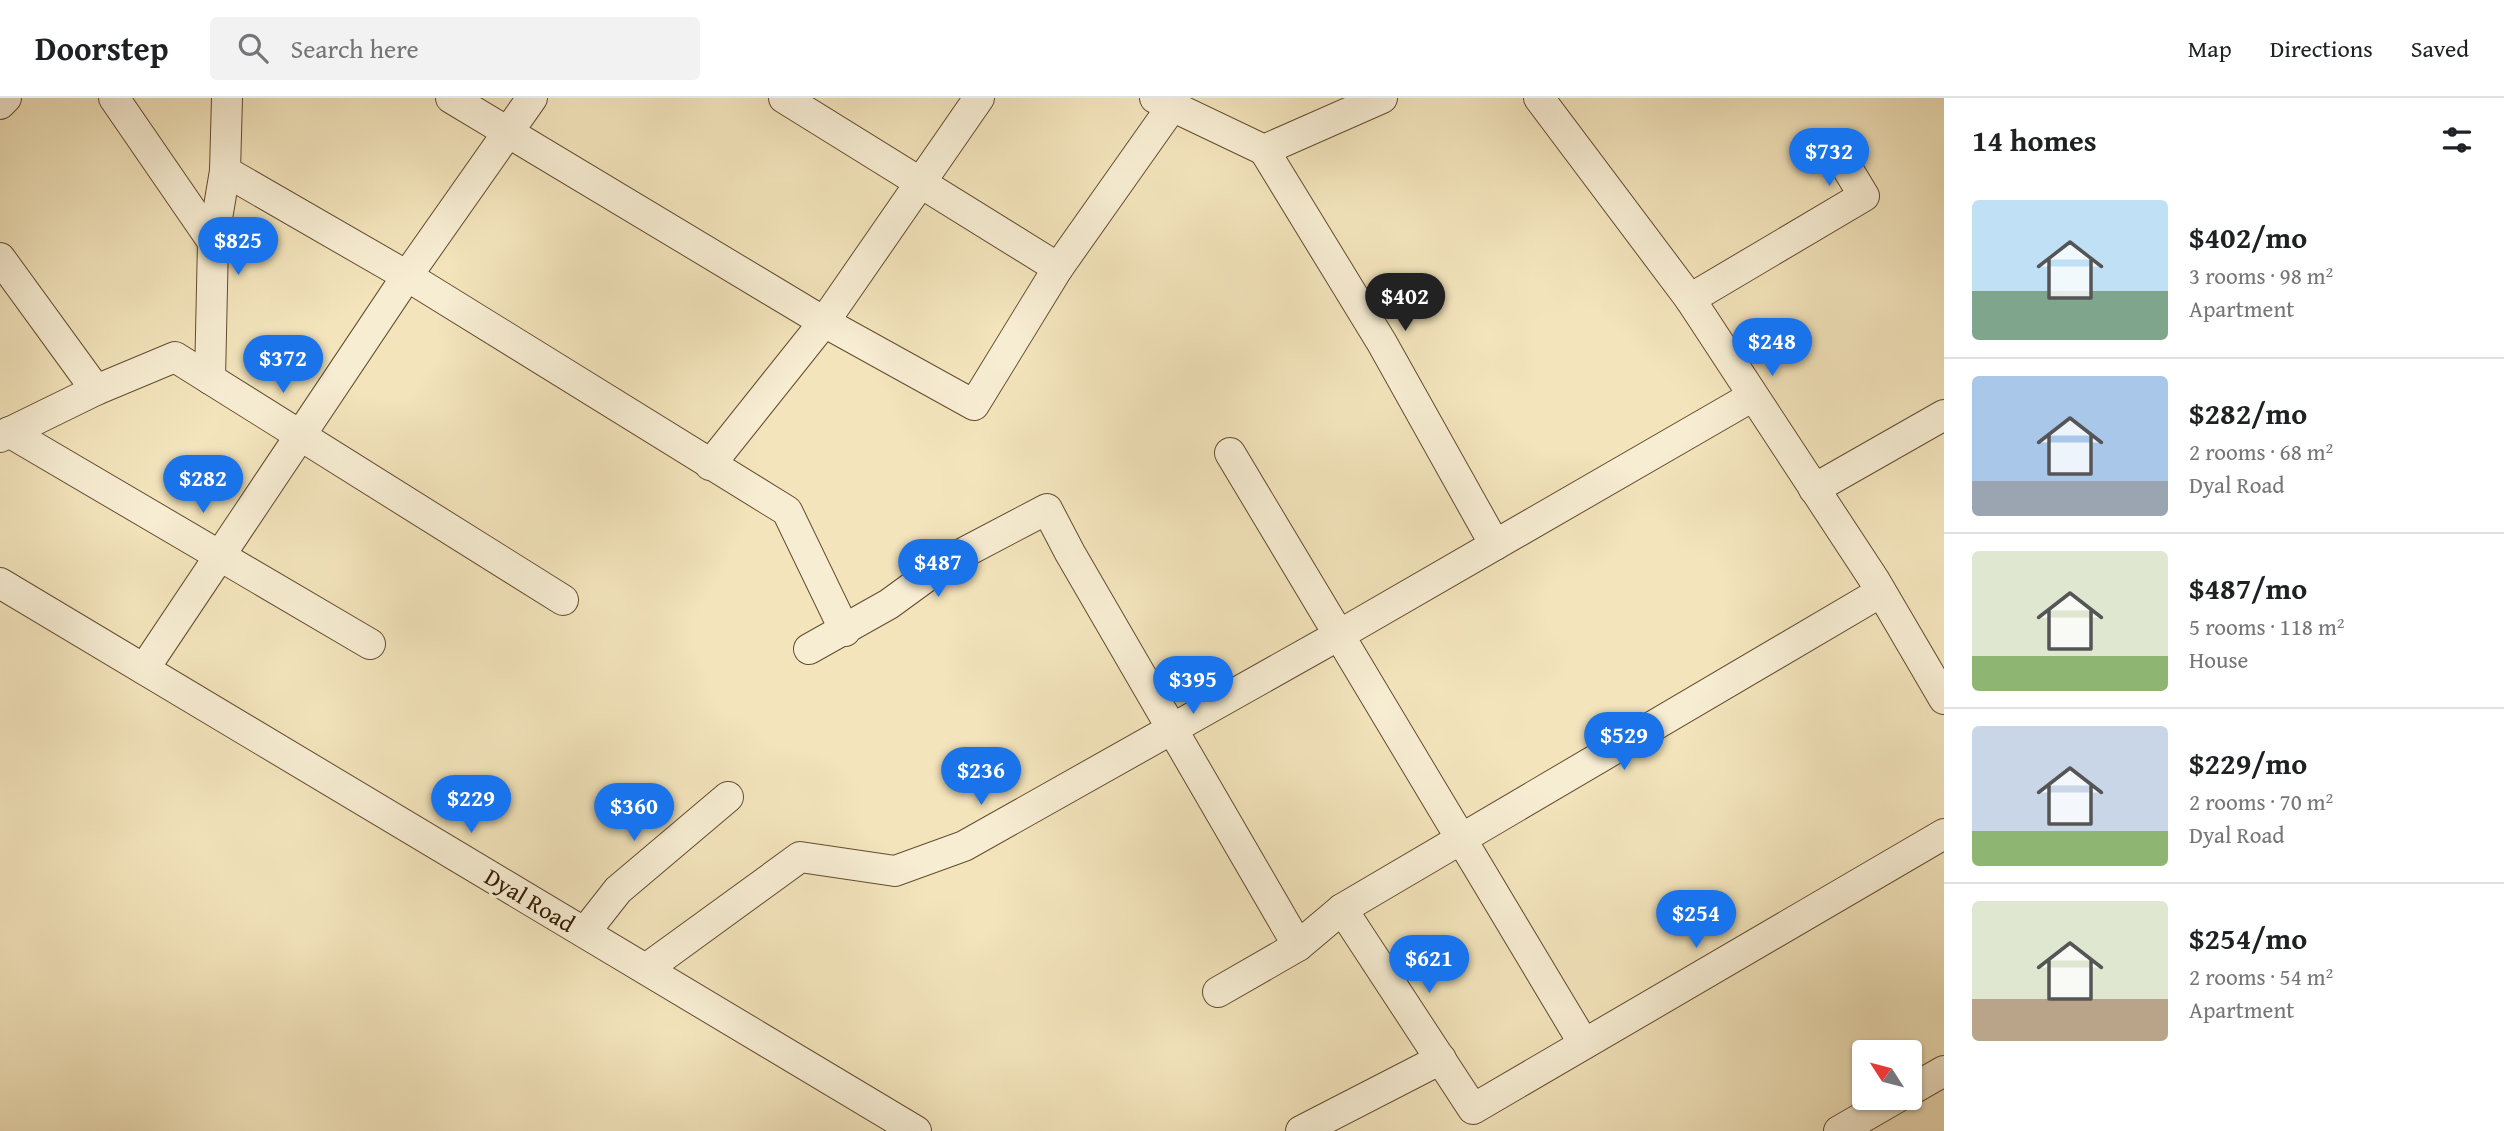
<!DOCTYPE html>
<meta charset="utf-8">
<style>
:root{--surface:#fff;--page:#f2f2f2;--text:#202124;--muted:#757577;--line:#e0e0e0;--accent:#1a73e8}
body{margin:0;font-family:"Gentium Book Plus",serif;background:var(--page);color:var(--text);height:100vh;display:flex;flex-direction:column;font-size:26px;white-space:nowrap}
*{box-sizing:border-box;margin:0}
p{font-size:23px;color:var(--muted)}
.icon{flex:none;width:38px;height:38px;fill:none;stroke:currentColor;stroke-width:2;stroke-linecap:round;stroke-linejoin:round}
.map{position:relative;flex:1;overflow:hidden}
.drawer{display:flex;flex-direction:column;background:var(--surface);width:560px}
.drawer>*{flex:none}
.needle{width:46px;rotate:306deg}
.fabs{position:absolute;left:1852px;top:942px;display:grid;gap:14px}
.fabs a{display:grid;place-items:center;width:70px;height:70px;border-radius:7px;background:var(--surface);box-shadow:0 2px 5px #0004;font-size:35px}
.price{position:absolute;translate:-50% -60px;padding:0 16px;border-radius:24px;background:var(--accent);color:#fff;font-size:23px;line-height:46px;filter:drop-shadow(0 2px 4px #0008)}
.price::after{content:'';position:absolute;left:50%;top:42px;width:21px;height:16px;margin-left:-10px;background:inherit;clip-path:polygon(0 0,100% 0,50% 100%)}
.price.active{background:#222;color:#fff}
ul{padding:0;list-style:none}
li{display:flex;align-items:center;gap:21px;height:175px;padding:0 28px}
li+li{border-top:2px solid var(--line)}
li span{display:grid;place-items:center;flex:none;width:196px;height:140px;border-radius:7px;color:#555}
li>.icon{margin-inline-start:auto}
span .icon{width:84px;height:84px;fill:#fffc;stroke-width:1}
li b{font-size:30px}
h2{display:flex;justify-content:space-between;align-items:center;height:84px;padding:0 28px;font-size:30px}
header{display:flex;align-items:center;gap:42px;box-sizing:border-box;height:98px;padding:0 35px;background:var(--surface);border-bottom:2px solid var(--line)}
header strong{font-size:33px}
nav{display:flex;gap:38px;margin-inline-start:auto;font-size:24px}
.search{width:490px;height:63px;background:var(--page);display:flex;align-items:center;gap:18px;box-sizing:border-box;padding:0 24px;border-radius:7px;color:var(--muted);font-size:26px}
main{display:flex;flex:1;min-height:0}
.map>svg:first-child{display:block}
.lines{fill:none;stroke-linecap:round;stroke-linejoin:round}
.minor-casing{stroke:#644c2f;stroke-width:32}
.minor{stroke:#f7edd3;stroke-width:30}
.labels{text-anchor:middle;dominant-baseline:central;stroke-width:6;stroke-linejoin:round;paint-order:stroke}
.street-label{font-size:24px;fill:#341a00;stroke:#f7edd3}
</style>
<header>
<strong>Doorstep</strong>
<div class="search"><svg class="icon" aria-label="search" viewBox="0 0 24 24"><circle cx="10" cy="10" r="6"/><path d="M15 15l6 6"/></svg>Search here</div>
<nav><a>Map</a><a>Directions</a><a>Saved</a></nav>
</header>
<main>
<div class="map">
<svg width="1944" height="1033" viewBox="0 0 1944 1033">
<rect width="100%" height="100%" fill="#f3e4bc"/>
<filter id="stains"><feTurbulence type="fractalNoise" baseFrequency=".00286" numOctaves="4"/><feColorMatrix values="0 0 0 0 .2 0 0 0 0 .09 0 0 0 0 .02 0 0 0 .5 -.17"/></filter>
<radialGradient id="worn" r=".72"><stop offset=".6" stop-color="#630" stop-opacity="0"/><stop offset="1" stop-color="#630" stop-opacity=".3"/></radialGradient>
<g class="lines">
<defs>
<g id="minor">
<polyline points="114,0 213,144"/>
<polyline points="451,0 824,224 974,307 1058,170 1171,10"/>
<polyline points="784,0 1058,170"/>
<polyline points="1155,0 1264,52 1382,0"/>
<polyline points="1539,0 1690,201 1875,483 1944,601"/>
<polyline points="0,6 6,0"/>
<polyline points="1264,52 1382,245 1495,447"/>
<polyline points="225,73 407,178 787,413 845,533"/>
<polyline points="0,160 96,292 175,259 563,502"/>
<polyline points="1690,201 1864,98 1838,55"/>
<polyline points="210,281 213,144 225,73 227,0"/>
<polyline points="9,334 370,546"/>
<polyline points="0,339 96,292"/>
<polyline points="710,367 824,224 979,0"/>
<polyline points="1814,391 1944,317"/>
<polyline points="0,485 916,1033"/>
<polyline points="809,551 889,506 948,463 1047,411 1070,455 1298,848"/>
<polyline points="144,571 407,178 532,0"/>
<polyline points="1342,811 1473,1011 1944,736"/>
<polyline points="585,834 618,792 728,699"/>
<polyline points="646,871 800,759 895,773 964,748 1339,537 1230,355"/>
<polyline points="1218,894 1298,848 1342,811 1881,494"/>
<polyline points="1584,946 1339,537 1753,298"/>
<polyline points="1909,993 1944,973"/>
<polyline points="1301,1033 1441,961"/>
<polyline points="1839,1033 1898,999"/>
</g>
</defs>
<use href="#minor" class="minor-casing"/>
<use href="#minor" class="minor"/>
</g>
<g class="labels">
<g class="street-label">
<text transform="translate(530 802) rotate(31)">Dyal Road</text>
</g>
</g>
<rect width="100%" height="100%" filter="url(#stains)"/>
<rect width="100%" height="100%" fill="url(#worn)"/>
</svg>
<div class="fabs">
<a><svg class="needle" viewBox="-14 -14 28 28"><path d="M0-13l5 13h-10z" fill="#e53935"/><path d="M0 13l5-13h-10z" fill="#757577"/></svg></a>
</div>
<b class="price" style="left:1829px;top:90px">$732</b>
<b class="price" style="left:238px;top:179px">$825</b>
<b class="price active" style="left:1405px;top:235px">$402</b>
<b class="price" style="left:1772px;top:280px">$248</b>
<b class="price" style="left:283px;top:297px">$372</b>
<b class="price" style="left:203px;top:417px">$282</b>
<b class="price" style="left:938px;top:501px">$487</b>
<b class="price" style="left:1193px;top:618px">$395</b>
<b class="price" style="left:1624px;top:674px">$529</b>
<b class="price" style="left:981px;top:709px">$236</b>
<b class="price" style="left:471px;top:737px">$229</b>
<b class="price" style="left:634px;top:745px">$360</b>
<b class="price" style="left:1696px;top:852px">$254</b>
<b class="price" style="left:1429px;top:897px">$621</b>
</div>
<section class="drawer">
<h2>14 homes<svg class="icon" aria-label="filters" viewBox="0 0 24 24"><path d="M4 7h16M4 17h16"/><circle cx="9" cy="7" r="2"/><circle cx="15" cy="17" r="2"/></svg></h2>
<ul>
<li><span style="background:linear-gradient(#bfe0f5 65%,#7fa58c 0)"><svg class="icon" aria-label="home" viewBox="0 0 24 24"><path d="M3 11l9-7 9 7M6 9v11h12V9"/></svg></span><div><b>$402/mo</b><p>3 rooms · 98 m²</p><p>Apartment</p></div></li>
<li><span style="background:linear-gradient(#a9c7e8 75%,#9aa5b1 0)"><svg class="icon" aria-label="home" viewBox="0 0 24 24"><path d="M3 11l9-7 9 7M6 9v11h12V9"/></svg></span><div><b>$282/mo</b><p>2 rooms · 68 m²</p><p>Dyal Road</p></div></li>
<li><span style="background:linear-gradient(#dfe7d0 75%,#8fb573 0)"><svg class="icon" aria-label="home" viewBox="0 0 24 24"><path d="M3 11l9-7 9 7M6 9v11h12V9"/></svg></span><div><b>$487/mo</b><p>5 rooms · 118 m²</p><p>House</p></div></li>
<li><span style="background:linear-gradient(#c9d6e8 75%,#8fb573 0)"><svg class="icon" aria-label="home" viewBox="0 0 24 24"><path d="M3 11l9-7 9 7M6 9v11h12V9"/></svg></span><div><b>$229/mo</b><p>2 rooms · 70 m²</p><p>Dyal Road</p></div></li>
<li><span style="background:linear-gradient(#dfe7d0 70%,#b9a48a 0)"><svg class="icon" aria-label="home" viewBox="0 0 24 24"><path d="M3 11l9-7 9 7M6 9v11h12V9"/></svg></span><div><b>$254/mo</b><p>2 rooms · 54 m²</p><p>Apartment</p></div></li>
</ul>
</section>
</main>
